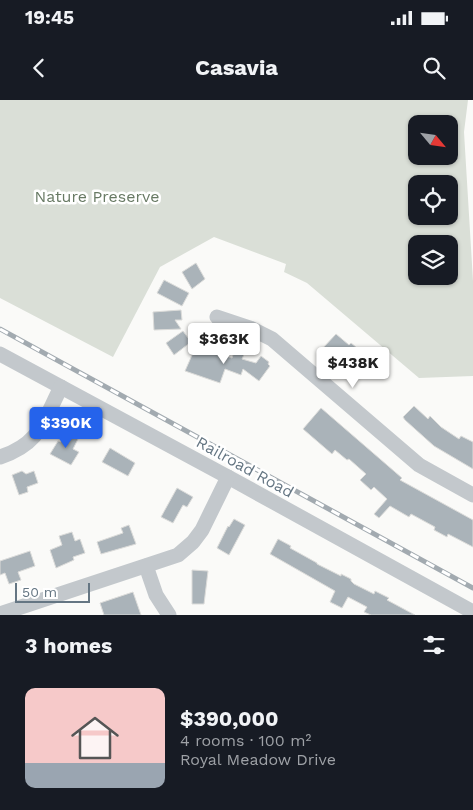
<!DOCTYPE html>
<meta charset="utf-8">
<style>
:root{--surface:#171b24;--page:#242831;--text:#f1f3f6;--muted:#9ea1a6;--line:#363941;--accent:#2563eb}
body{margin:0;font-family:"Work Sans",sans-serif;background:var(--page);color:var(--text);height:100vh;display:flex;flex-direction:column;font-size:19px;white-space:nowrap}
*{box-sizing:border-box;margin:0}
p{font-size:16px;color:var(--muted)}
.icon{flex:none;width:28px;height:28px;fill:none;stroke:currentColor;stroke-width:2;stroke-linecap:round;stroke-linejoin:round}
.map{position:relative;height:515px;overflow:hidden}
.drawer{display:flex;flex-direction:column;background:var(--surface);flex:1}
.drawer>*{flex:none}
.needle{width:32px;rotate:119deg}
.buttons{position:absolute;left:408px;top:15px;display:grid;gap:10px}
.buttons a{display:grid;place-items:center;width:50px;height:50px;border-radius:10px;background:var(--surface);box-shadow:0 1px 4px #0004;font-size:25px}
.scale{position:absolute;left:15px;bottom:12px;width:75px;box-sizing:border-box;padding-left:5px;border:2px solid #657683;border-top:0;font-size:14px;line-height:18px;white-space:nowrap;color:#657683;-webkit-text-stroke:4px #fff;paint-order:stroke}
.price{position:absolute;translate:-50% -42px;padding:0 11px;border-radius:5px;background:#fff;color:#222;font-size:16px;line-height:32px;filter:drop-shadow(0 1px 2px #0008)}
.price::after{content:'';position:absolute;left:50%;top:30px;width:15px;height:11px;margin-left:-8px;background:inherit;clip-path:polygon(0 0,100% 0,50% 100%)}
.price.selected{background:var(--accent);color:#fff}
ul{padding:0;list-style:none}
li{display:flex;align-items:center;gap:15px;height:125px;padding:0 25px}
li+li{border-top:1px solid var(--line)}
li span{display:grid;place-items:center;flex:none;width:140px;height:100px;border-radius:10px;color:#555}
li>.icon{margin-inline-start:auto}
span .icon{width:60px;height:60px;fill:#fffc;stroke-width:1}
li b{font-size:21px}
h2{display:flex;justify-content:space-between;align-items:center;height:60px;padding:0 25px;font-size:21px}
.status{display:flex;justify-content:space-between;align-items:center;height:35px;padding:0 25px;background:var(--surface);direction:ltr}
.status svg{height:14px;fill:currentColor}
header{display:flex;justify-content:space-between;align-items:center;height:65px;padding:0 25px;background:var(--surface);font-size:22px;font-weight:700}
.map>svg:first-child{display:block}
.green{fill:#dadfd7;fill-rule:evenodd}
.building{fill:#aab3b9;stroke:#dcdcda}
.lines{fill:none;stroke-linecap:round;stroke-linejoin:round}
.minor{stroke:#c3c8cc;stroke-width:15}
.rail-casing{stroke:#a2aab0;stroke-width:5}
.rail{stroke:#fff;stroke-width:3;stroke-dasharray:9;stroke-linecap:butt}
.labels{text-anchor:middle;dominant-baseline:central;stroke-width:5;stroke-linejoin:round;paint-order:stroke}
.park-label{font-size:16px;fill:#687a64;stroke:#fff}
.street-label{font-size:16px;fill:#657683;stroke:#fff}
</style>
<div class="status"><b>19:45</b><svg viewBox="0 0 49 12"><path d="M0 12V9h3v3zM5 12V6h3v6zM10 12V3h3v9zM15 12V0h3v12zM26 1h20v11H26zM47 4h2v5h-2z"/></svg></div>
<header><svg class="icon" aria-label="back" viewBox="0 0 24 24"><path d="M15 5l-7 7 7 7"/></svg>Casavia<svg class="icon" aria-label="search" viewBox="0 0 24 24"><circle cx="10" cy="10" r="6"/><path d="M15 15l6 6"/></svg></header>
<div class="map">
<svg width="473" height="515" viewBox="0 0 473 515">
<rect width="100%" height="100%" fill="#fafaf8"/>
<path class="green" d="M0 0H468L464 32 473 181V276L419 278 307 183 284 172 286 164 214 137 160 167 113 257 0 198ZM416 24H449V56H416ZM416 84H449V116H416ZM416 144H449V176H416Z"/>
<g class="building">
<polygon points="196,163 205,179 192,189 182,172"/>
<polygon points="164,180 189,193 182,206 157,193"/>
<polygon points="181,210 182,220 175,220 181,229 154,230 153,212"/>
<polygon points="183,231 191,242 174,255 166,243"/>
<polygon points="336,234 349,245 351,243 362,252 351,264 348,261 343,266 323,248"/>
<polygon points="196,246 214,254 215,252 232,258 235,248 245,252 242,259 256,263 261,256 269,262 268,264 270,266 259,281 243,269 241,275 225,269 220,283 185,271"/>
<polygon points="414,306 428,319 430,316 441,327 459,339 461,336 473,342 473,369 434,346 405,320 403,317"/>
<polygon points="321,308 402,378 400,380 473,420 473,447 448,434 447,437 434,430 435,427 411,414 409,417 390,406 379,418 374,414 387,399 374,387 371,390 360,380 366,374 349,359 347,360 335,350 332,354 303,329"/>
<polygon points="66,333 78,339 73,349 79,352 71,365 50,354 58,341 61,342"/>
<polygon points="110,348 135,363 128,376 102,362"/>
<polygon points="22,371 26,374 34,371 38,383 27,387 28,392 19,395 12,375"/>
<polygon points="177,388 193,397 187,407 183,405 173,423 161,417"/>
<polygon points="234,419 245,425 229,455 217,448 228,426 229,427"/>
<polygon points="129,425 136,444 101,454 97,442 123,433 121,428"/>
<polygon points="72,432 75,441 80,439 85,453 73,457 74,460 56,468 50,450 62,445 59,436"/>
<polygon points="278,439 291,446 290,448 317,463 317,464 341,476 341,474 351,479 351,481 354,484 374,494 375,491 389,498 387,500 415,515 371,515 364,512 367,507 348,497 342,508 330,502 335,491 270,454"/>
<polygon points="30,451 35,466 18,472 21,480 9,484 5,473 0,475 0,461"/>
<polygon points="192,470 208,471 204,504 192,504"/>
<polygon points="133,492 141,515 104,515 100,503"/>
</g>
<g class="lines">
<g class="minor">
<polyline points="217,217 250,228 272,239 419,365 473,395"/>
<polyline points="0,254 228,377 473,512"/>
<path d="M0 357C40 344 43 322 61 287"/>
<polyline points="146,466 156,495 169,515"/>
<polyline points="0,514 178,455 193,442 202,430 228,377"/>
</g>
<defs>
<polyline id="rail" points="0,229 473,488"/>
</defs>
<use href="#rail" class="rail-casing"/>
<use href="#rail" class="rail"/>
</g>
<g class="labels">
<g class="park-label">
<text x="97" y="96">Nature Preserve</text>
</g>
<g class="street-label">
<text transform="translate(245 367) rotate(29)">Railroad Road</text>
</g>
</g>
</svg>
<div class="buttons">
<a><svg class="needle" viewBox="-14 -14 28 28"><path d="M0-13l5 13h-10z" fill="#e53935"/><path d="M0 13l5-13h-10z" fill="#9ea1a6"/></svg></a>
<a><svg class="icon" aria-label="locate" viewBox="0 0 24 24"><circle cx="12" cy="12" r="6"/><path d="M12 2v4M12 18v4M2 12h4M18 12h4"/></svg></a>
<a><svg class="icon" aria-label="layers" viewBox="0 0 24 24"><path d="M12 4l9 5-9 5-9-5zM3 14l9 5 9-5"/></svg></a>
</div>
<div class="scale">50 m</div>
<b class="price" style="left:224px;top:265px">$363K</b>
<b class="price" style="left:353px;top:289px">$438K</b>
<b class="price selected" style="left:66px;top:349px">$390K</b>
</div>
<section class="drawer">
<h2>3 homes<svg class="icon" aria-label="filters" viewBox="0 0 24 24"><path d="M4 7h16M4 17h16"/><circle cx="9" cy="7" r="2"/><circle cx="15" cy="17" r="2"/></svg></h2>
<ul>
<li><span style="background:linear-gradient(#f6c9c9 75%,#9aa5b1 0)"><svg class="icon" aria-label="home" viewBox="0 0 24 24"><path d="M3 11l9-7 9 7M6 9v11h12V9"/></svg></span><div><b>$390,000</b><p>4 rooms · 100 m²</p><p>Royal Meadow Drive</p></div></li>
</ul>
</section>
